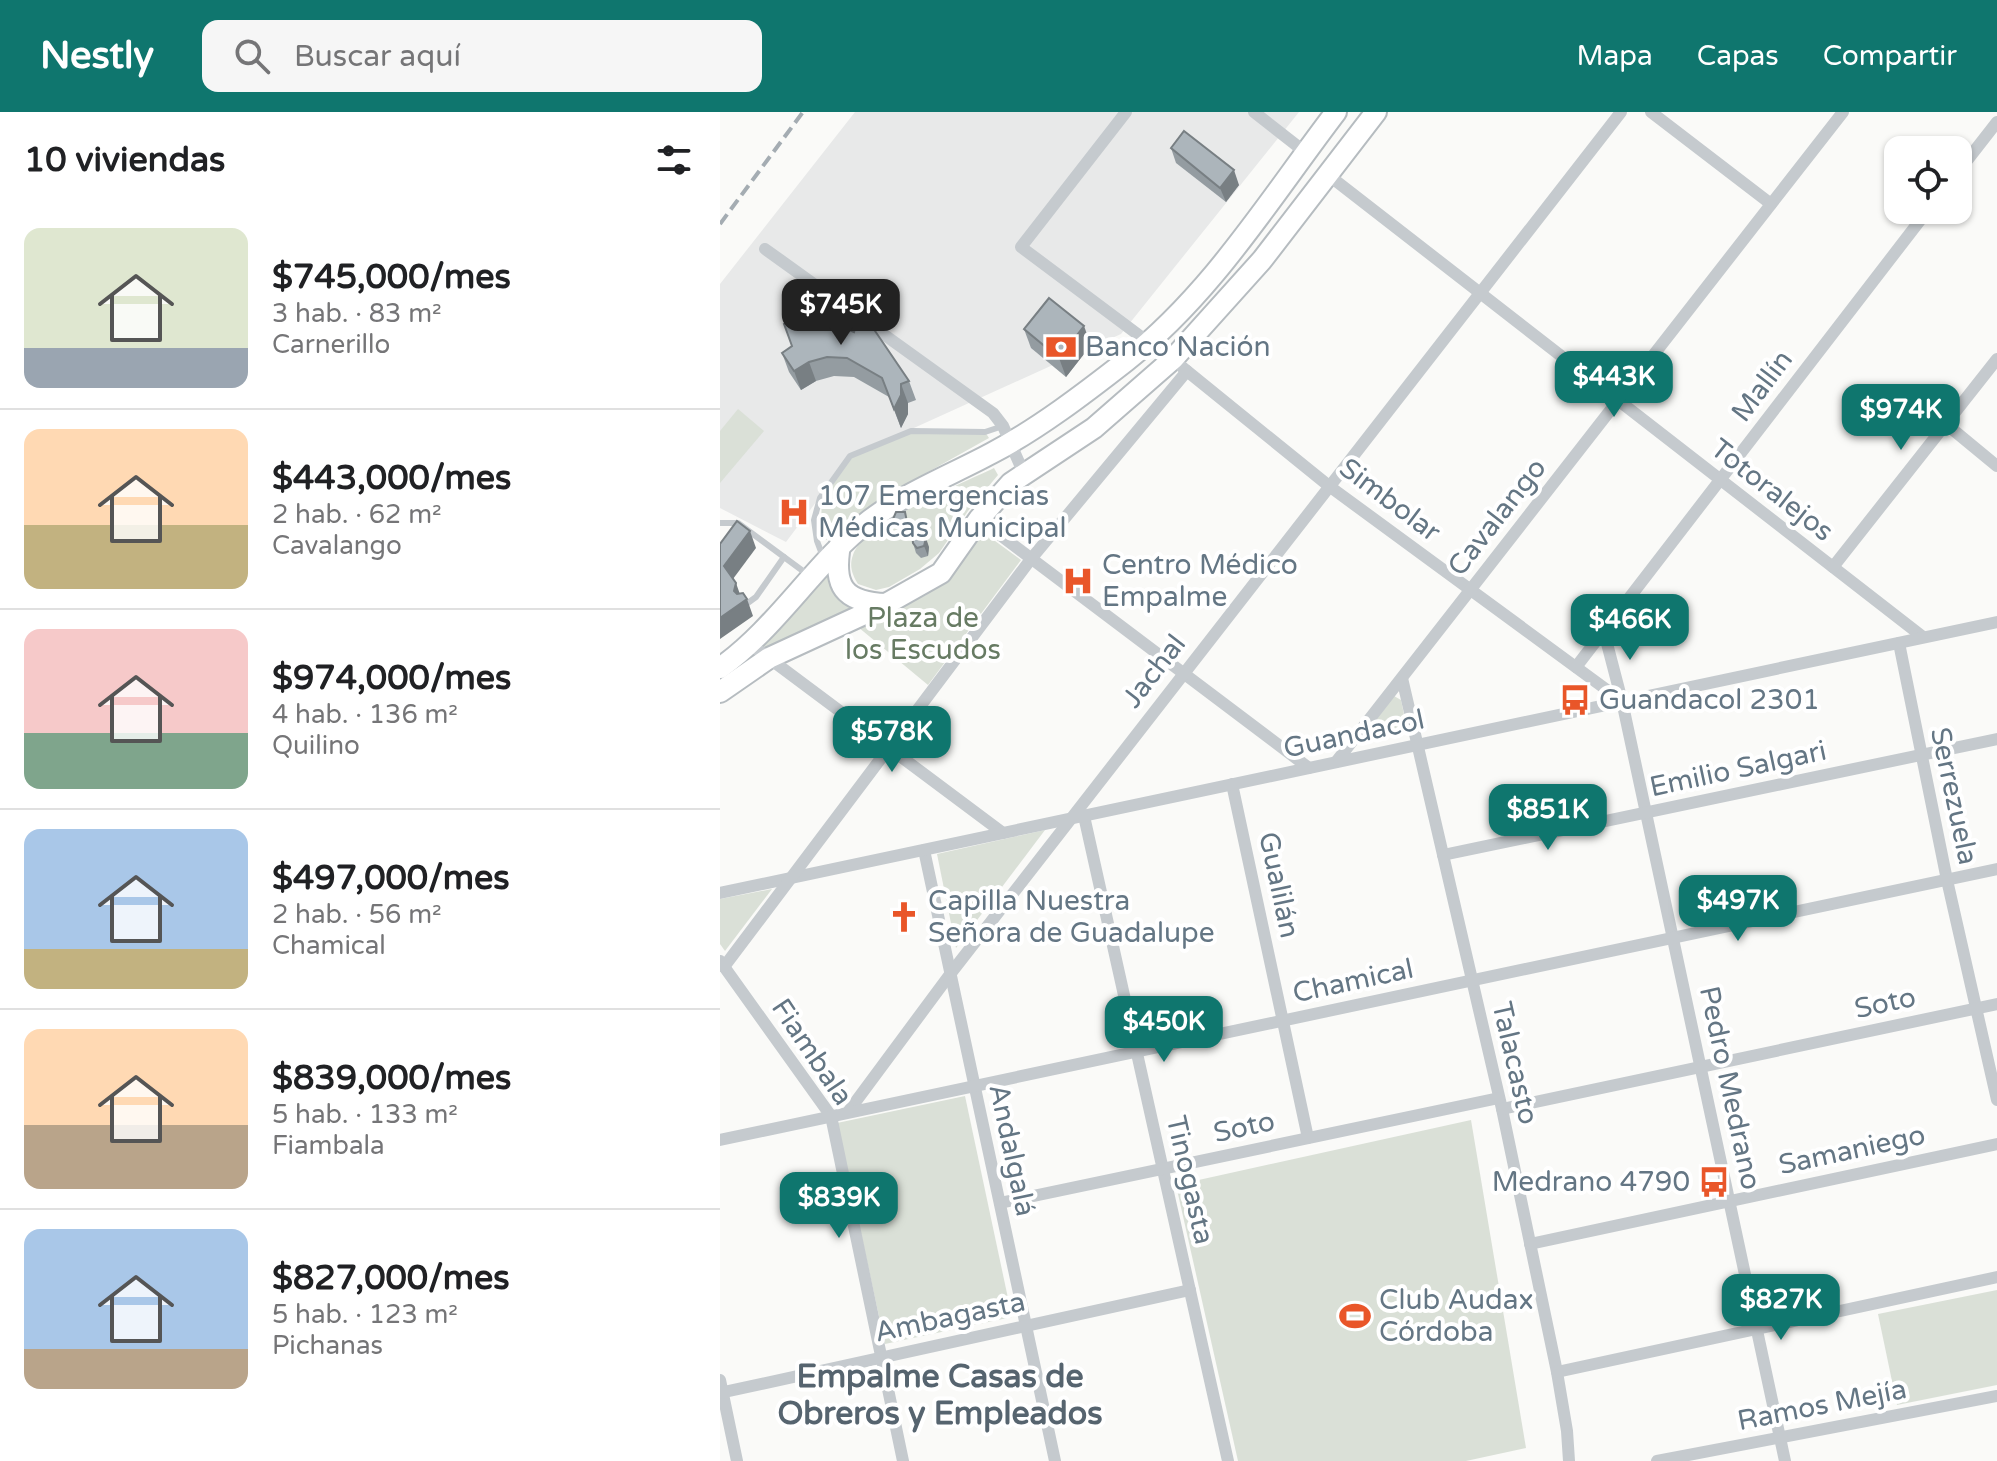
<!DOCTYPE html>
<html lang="es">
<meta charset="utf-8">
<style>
:root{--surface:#fff;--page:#f6f6f6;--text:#202124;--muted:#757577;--line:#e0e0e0;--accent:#0f766e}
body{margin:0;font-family:"Varela Round",sans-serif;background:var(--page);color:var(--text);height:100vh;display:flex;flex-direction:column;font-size:30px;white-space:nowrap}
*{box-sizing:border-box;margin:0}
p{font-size:26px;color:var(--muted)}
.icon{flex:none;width:44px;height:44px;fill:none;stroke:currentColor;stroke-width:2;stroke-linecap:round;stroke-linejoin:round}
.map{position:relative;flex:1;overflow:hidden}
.panel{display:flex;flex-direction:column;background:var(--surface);width:720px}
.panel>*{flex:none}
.controls{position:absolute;left:1164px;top:24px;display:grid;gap:16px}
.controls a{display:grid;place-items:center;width:88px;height:88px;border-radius:16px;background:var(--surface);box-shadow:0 2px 6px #0004;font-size:40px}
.price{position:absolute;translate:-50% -68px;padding:0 18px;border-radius:16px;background:var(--accent);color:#fff;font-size:26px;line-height:52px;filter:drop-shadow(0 2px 4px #0008)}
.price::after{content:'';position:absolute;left:50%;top:48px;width:24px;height:18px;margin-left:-12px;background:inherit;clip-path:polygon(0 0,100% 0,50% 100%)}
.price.current{background:#222;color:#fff}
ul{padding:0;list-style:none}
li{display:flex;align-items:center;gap:24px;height:200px;padding:0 24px}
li+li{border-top:2px solid var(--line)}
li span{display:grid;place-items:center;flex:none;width:224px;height:160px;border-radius:16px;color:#555}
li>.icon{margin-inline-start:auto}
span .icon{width:96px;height:96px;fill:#fffc;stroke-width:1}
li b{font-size:34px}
h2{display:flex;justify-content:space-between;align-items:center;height:96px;padding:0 24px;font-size:34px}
header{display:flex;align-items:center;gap:48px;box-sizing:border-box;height:112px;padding:0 40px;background:var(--accent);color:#fff}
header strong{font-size:38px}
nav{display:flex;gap:44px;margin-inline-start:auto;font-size:28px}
.search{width:560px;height:72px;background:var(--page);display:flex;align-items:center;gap:20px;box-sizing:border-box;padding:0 28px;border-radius:16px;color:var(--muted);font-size:30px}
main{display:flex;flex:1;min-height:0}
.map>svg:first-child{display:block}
.built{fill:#e8e9e9}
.green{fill:#dae0d7}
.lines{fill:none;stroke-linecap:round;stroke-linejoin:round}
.primary-casing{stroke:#b6bcc0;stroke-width:24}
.service{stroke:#c5cace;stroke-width:6}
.minor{stroke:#c5cace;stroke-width:12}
.primary{stroke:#fff;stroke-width:20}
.rail{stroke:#a4acb2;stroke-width:4;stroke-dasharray:12 6;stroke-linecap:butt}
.wall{fill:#949ca1}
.shaded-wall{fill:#787f83}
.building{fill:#acb5bb;stroke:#787f83;stroke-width:2}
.labels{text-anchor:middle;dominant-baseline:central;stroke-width:8;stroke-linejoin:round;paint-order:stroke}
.poi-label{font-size:28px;fill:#647684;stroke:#fff;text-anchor:start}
.street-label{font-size:28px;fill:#647684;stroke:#fff}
.park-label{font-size:28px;fill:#677b63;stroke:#fff}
.quarter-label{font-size:32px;font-weight:bold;fill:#56646f;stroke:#fff}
</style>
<header>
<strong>Nestly</strong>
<div class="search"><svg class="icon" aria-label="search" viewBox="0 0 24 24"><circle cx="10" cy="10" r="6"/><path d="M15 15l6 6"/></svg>Buscar aquí</div>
<nav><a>Mapa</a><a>Capas</a><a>Compartir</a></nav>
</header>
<main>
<section class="panel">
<h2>10 viviendas<svg class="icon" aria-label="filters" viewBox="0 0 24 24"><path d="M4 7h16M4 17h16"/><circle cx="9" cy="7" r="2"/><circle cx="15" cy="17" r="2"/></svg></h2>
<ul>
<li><span style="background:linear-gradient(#dfe7d0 75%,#9aa5b1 0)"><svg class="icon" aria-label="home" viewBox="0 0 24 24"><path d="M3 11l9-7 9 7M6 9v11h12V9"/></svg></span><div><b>$745,000/mes</b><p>3 hab. · 83 m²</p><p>Carnerillo</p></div></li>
<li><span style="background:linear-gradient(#ffd9b3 60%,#c2b280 0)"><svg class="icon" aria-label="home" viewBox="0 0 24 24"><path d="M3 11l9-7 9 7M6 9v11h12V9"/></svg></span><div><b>$443,000/mes</b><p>2 hab. · 62 m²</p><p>Cavalango</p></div></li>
<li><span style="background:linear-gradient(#f6c9c9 65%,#7fa58c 0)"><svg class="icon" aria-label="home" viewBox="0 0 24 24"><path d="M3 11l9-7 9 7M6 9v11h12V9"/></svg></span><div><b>$974,000/mes</b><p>4 hab. · 136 m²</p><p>Quilino</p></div></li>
<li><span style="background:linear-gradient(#a9c7e8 75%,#c2b280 0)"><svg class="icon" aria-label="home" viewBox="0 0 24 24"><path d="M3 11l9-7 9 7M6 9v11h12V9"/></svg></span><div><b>$497,000/mes</b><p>2 hab. · 56 m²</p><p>Chamical</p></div></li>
<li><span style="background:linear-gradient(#ffd9b3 60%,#b9a48a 0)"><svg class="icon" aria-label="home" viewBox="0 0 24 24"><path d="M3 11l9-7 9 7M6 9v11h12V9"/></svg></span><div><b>$839,000/mes</b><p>5 hab. · 133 m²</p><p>Fiambala</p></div></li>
<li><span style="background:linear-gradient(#a9c7e8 75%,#b9a48a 0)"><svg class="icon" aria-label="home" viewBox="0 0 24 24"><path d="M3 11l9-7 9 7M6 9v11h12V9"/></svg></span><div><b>$827,000/mes</b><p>5 hab. · 123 m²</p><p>Pichanas</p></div></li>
</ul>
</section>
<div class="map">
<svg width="1277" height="1349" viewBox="0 0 1277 1349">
<rect width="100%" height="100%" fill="#fafaf8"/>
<polygon class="built" points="135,0 579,0 401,222 130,345 66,430 0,396 0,172"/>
<g class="green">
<polygon points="18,297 44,319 0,371 0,319"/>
<polygon points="191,319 265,320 269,326 174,379 106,428 101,410 102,387 130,344"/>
<path d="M274 356 278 363 248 399 219 441 200 457 169 475 156 478 138 472C132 462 129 454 133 443 142 412 243 371 274 356Z"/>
<polygon points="260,418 301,448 208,573 138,515 206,483 236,455"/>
<polygon points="106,461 123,488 132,497 46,539 34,530"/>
<polygon points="674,584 681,588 686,612 682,618 647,627 642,625"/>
<polygon points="325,718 236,836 217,742"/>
<polygon points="52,777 5,839 0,832 0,787"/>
<polygon points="245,984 292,1205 165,1232 117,1011"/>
<polygon points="751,1008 806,1336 746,1349 518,1349 456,1073"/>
<polygon points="1277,1178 1277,1273 1177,1293 1158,1202"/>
</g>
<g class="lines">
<defs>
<g id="primary">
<path d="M120 433C113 474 123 490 166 492"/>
<path d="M0 556C58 515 94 451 150 408 187 380 231 363 272 341 318 317 365 281 406 249 492 182 551 85 616 0"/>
<polyline points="0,580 49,546 166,492 221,461 259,407 291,371 374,316 453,247 542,148 656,0"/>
</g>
</defs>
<use href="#primary" class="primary-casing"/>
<g class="service">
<polyline points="0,411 18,411 87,462"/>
<polyline points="103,445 97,429 94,408 100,386 130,344 191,319 265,320 283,314"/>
<polyline points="25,493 36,485 64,445"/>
</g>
<g class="minor">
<polyline points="406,0 301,135 428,230"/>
<polyline points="534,0 585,40"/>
<polyline points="931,0 1051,92"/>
<polyline points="1238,60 1277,10"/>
<polyline points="607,62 1203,525"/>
<polyline points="45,137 273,301 283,314 304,362"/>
<polyline points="462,255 609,374 902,589"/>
<polyline points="1226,312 1277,354"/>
<polyline points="259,407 589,656"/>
<polyline points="1113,455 1277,247"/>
<polyline points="884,520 902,589 1065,1349"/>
<polyline points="1179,531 1227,768 1277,988"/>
<polyline points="30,532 283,721"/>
<polyline points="856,555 1208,98"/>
<polyline points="682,566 782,997 837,1260 847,1319 849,1349"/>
<polyline points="616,650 1123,0"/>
<polyline points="512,672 588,1026"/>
<polyline points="364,704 508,1349"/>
<polyline points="204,738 335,1349"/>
<polyline points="723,743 1277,627"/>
<polyline points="0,781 1277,510"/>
<polyline points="0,849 111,1004 183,1349"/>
<polyline points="4,855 311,447 467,259"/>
<polyline points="782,997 1277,892"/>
<polyline points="128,1000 231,861 901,0"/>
<polyline points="0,1028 1277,757"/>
<polyline points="280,1091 779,986"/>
<polyline points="810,1132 1277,1032"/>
<polyline points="837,1260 1277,1165"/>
<polyline points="0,1268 17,1349"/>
<polyline points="0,1281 470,1178"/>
<polyline points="937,1349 1277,1284"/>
</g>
<use href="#primary" class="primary"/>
<polyline class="rail" points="0,112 83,0"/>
</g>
<g class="wall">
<polygon points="451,36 519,73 506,90 456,51"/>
<polygon points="70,195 90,196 111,215 189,269 196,288 188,291 188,302 181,316 169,285 134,265 114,264 96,269 81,278 69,260 62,241 72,234 74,206"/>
<polygon points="304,217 371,233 346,265 311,236"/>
<polygon points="185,400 188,410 192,425 181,422 177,416 173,407"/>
<polygon points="193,431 209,435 208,444 201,446 196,441"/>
</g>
<g class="shaded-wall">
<polygon points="514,58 519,73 506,90 500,76"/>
<polygon points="364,214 371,233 346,265 339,246"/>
<polygon points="89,250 96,269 81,278 74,259"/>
<polygon points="181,272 188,291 188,302 181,316 174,297"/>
<polygon points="30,419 36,436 10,471 4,454"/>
<polygon points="206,426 209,435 208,444 204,434"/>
<polygon points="16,471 22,488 27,487 33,504 0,527 0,506 14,479"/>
</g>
<g class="building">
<polygon points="464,19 514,58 500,76 451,36"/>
<polygon points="329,186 364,214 339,246 304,217"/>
<polygon points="83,187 90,196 107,204 111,215 118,213 134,220 137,209 144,217 151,213 189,269 181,272 181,283 174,297 162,266 127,246 107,245 89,250 74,259 62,241 72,234 64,212 75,205 70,195"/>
<polygon points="176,400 185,400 188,415 177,412 173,407"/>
<polygon points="17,409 30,419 4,454 16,471 14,479 17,482 23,481 27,487 0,506 0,432"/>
<polygon points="192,420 206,426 204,434 197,436 193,431"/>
</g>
<defs>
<symbol id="bank-bare" viewBox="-9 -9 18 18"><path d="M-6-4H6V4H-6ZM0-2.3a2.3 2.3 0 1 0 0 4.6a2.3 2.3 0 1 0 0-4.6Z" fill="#e95629" stroke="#fff" stroke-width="2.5" paint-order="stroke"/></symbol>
<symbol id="hospital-bare" viewBox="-9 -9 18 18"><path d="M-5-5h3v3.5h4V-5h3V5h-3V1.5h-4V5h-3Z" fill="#e95629" stroke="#fff" stroke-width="2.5" paint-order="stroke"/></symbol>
<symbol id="bus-bare" viewBox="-9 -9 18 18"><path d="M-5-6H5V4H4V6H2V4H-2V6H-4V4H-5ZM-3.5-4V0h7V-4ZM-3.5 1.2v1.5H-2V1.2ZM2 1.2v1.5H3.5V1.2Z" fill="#e95629" stroke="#fff" stroke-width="2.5" paint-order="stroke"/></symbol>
<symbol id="church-bare" viewBox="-9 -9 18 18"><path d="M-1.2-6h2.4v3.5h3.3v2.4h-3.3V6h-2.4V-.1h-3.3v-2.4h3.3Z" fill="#e95629" stroke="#fff" stroke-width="2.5" paint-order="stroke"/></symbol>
<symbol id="stadium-bare" viewBox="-9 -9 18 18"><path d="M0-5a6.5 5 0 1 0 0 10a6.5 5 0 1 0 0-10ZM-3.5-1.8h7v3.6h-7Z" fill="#e95629" stroke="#fff" stroke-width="2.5" paint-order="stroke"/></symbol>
</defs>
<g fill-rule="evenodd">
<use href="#bank-bare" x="319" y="213" width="44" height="44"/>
<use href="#hospital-bare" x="52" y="378" width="44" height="44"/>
<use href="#hospital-bare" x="336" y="447" width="44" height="44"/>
<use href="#bus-bare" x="833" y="566" width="44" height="44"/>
<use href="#church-bare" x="162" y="783" width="44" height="44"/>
<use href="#bus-bare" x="972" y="1048" width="44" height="44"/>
<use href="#stadium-bare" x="613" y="1182" width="44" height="44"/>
</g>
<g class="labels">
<g class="poi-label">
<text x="365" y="235">Banco Nación</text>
<text x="98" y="384">107 Emergencias<tspan x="98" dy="32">Médicas Municipal</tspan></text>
<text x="382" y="453">Centro Médico<tspan x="382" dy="32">Empalme</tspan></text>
<text x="879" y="588">Guandacol 2301</text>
<text x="208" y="789">Capilla Nuestra<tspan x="208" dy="32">Señora de Guadalupe</tspan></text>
<text x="970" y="1070" text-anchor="end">Medrano 4790</text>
<text x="659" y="1188">Club Audax<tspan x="659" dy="32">Córdoba</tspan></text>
</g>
<g class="street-label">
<text transform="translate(1042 274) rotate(-53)">Mallín</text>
<text transform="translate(1052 378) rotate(38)">Totoralejos</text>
<text transform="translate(670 388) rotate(37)">Simbolar</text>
<text transform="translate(777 405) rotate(-52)">Cavalango</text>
<text transform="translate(434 559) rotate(-52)">Jachal</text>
<text transform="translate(634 622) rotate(-12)">Guandacol</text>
<text transform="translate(1018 657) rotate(-12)">Emilio Salgari</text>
<text transform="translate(1234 684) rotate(78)">Serrezuela</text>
<text transform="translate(559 773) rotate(78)">Gualilán</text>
<text transform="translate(633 869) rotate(-12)">Chamical</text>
<text transform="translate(1165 891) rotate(-12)">Soto</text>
<text transform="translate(92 940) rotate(56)">Fiambala</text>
<text transform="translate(795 951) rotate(77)">Talacasto</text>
<text transform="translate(1010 976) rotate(78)">Pedro Medrano</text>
<text transform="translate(524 1015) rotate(-12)">Soto</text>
<text transform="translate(292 1038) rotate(78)">Andalgalá</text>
<text transform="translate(1132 1038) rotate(-12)">Samaniego</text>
<text transform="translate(470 1068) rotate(77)">Tinogasta</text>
<text transform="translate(230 1205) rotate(-12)">Ambagasta</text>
<text transform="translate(1102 1293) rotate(-11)">Ramos Mejía</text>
</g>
<g class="park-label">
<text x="203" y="506">Plaza de<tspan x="203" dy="32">los Escudos</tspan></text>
</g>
<g class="quarter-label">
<text x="220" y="1265">Empalme Casas de<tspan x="220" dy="37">Obreros y Empleados</tspan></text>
</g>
</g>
</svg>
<div class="controls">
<a><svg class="icon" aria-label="locate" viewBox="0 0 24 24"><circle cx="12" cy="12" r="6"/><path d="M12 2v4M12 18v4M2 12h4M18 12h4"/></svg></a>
</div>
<b class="price current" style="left:121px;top:235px">$745K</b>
<b class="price" style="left:894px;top:307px">$443K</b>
<b class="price" style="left:1181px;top:340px">$974K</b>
<b class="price" style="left:910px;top:550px">$466K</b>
<b class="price" style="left:172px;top:662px">$578K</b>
<b class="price" style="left:828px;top:740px">$851K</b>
<b class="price" style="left:1018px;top:831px">$497K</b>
<b class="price" style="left:444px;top:952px">$450K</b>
<b class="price" style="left:119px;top:1128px">$839K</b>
<b class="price" style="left:1061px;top:1230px">$827K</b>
</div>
</main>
